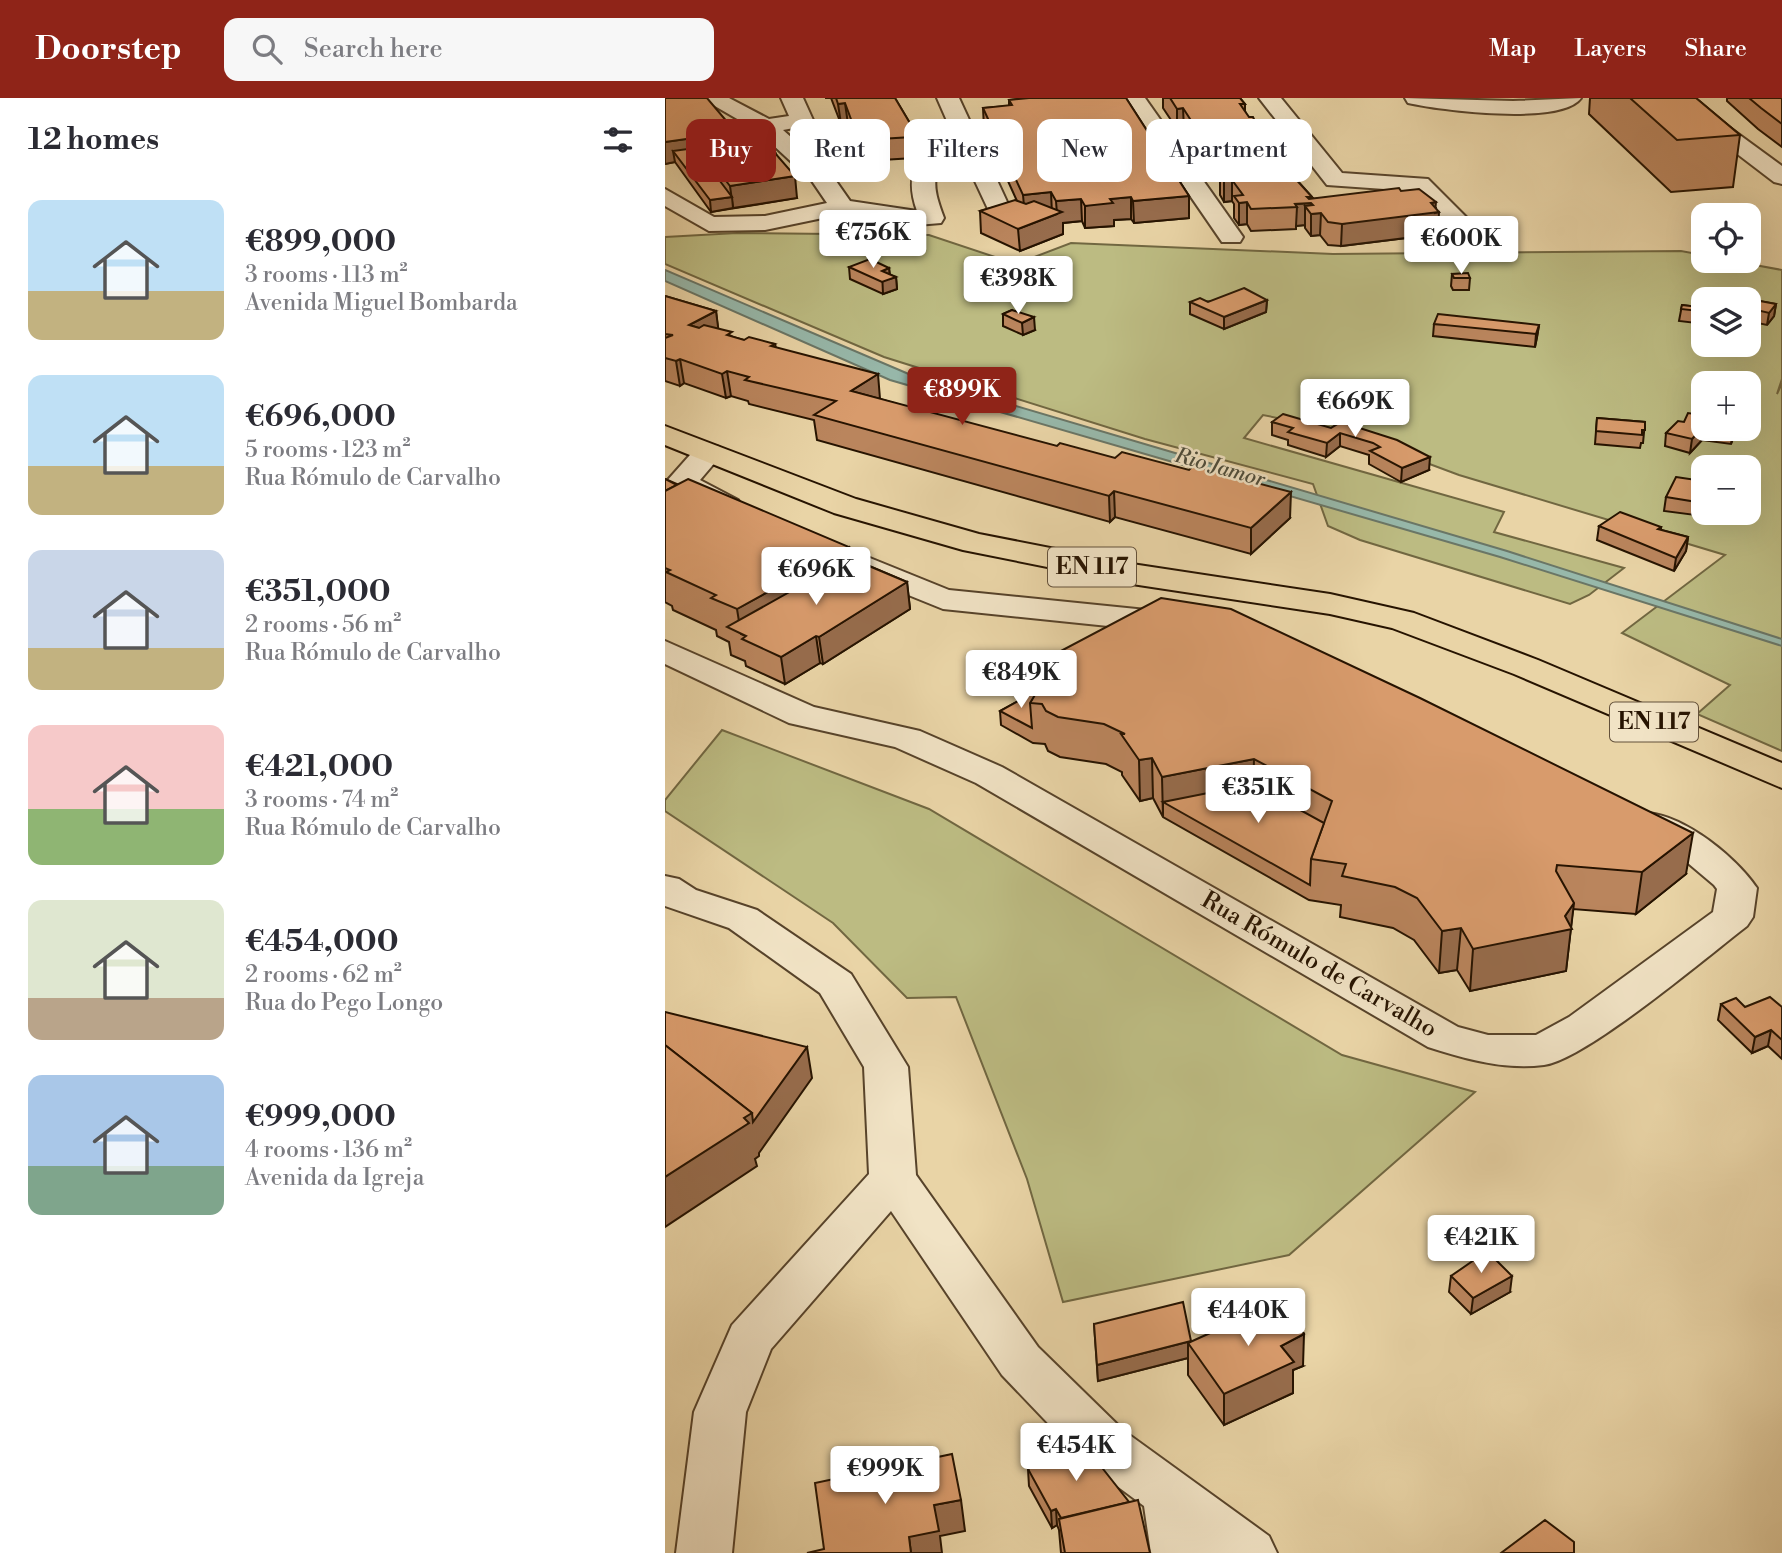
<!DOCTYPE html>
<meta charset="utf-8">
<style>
:root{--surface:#fff;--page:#f7f7f7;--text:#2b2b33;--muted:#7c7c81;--accent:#8f2418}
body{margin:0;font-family:"Libre Bodoni",serif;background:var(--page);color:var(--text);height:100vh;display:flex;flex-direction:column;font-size:26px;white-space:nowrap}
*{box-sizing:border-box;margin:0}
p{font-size:23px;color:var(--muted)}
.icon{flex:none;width:38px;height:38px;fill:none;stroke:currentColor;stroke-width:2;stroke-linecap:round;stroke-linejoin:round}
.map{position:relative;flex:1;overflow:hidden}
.sheet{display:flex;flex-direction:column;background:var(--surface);width:665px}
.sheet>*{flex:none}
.top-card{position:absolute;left:21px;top:21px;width:665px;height:63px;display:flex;gap:14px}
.fabs{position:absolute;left:1026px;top:105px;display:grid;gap:14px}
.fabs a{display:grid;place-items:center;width:70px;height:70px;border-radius:14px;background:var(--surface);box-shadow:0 7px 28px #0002;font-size:35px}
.price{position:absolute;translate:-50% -60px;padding:0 16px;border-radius:7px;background:#fff;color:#222;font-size:23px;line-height:46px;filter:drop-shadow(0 2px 4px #0008)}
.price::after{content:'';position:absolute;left:50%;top:42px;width:21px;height:16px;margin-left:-10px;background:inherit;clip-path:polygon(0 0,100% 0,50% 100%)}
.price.current{background:var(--accent);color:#fff}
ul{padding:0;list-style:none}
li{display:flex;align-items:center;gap:21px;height:175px;padding:0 28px}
li span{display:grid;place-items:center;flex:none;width:196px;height:140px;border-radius:14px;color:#555}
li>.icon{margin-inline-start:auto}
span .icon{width:84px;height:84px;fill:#fffc;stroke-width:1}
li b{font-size:30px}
h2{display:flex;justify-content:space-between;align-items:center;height:84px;padding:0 28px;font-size:30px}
.pill{padding:0 24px;border-radius:14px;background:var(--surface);box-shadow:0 7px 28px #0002;font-size:24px;line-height:63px}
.pill.current{background:var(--accent);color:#fff}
header{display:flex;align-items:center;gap:42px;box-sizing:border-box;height:98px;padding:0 35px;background:var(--accent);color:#fff}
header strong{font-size:33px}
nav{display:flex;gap:38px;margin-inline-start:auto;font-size:24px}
.search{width:490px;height:63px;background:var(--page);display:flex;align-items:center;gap:18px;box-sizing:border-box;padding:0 24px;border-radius:14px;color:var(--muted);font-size:26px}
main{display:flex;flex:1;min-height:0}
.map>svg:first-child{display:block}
.green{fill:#bcbb82;stroke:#716741;stroke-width:2;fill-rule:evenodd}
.water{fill:#97b8aa;stroke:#6a7666;stroke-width:2}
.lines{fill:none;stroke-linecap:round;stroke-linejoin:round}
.minor-casing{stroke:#57432a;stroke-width:4}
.primary-casing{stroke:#261300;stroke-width:4}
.minor{fill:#f1e3c5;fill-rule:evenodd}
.primary{fill:#e9d4a6;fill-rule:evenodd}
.wall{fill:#ba855d;stroke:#261300;stroke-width:2}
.shaded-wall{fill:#976c4c;stroke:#261300;stroke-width:2}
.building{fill:#d89b6c;stroke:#261300;stroke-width:2}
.labels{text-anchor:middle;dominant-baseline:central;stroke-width:5;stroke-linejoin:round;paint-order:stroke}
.far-water-label{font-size:21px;font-style:italic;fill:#4e4d3c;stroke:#f1e3c5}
.shield{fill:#f1e3c5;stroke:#63513b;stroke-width:2}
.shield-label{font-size:23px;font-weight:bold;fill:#261300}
.street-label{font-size:24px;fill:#261300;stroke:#f1e3c5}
</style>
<header>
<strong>Doorstep</strong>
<div class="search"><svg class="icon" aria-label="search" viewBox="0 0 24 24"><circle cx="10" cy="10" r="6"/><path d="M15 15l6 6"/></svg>Search here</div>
<nav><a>Map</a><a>Layers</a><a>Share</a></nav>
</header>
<main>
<section class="sheet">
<h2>12 homes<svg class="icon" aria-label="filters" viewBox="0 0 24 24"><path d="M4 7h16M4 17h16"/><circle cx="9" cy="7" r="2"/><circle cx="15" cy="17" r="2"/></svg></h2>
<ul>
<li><span style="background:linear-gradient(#bfe0f5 65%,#c2b280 0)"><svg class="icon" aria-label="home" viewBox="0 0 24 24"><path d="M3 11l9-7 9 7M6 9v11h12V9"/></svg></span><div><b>€899,000</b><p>3 rooms · 113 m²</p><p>Avenida Miguel Bombarda</p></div></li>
<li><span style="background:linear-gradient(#bfe0f5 65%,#c2b280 0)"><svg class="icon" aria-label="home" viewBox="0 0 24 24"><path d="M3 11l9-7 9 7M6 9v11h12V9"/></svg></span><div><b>€696,000</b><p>5 rooms · 123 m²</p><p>Rua Rómulo de Carvalho</p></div></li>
<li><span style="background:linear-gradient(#c9d6e8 70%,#c2b280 0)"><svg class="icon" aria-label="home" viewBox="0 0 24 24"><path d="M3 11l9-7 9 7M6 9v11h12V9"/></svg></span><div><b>€351,000</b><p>2 rooms · 56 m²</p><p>Rua Rómulo de Carvalho</p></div></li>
<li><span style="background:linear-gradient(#f6c9c9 60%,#8fb573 0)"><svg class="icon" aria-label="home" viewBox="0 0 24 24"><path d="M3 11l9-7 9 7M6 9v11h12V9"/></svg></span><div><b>€421,000</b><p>3 rooms · 74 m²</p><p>Rua Rómulo de Carvalho</p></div></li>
<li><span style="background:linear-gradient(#dfe7d0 70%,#b9a48a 0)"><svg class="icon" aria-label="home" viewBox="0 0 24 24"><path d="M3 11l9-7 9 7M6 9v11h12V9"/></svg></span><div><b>€454,000</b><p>2 rooms · 62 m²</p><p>Rua do Pego Longo</p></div></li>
<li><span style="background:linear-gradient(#a9c7e8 65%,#7fa58c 0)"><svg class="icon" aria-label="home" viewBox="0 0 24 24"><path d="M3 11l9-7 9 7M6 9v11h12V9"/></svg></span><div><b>€999,000</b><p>4 rooms · 136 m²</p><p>Avenida da Igreja</p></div></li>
</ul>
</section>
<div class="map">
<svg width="1117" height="1455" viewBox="0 0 1117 1455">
<rect width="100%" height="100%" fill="#e9d4a6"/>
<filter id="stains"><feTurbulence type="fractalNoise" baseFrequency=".00286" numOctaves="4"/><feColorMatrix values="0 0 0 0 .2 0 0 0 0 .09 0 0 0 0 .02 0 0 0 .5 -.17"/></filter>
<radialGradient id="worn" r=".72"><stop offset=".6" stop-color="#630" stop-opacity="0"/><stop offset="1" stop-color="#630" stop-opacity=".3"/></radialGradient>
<g class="green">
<path d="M72 135 264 137 351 166 406 145 668 156 1016 153 1038 157V163H1068L1117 172V281L1112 296 1117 285V653L1032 616 1065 587 957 535 1060 457 794 377 676 333 598 317 579 340 839 414 829 434 959 470 924 497 905 506 695 442 663 428 648 386 480 341 219 259 0 166V139ZM1038 201H1083V247H1038ZM1038 285H1083V331H1038ZM1038 369H1083V415H1038Z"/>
<polygon points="57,632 264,711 677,957 810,994 624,1157 398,1204 362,1081 291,899 242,900 168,825 0,713 0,702"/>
</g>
<polygon class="water" points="0,172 246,277 842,453 1117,541 1117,548 835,459 225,282 0,183"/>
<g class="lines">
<defs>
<g id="minor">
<path d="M36 0H64L104 21 124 18 116 0H138L148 22 145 27 118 32 164 73 185 103 252 113C237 70 256 59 286 32L272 0H294L343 106 339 111H323L294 49C265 74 266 85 279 120L276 125 240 128 177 116 100 132 44 133 0 108V91L49 119 100 118 162 105 147 83 93 33Z"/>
<polygon points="458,0 480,0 578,139 575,144 557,144"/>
<polygon points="594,0 616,0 677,75 763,81 816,134 813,139 795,139 748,93 662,87"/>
<path d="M740 0 848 3 916 0C896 28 774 12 743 5Z"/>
<polygon points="999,0 1024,0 1117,68 1117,86 1109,84"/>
<path d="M43 346 54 349 58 355 35 382 73 402 78 409 73 416C49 422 26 402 5 390L1 384 32 349Z"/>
<polygon points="195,456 284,492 511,515 523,518 528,525 523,532 511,535 278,511 184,473 179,466 184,459"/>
<path d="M0 543 149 609 255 633 337 669 793 929 823 937H871L904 919 1048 814 1052 791 1049 787 1017 760 966 732 961 724 966 716C1007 706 1070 757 1092 790L1088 819 1082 828C1043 858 920 962 879 967 838 972 801 961 763 949L311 685 230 649 124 625 0 566Z"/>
<polygon points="0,778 14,781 31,792 92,812 186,876 243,969 251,1077 373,1249 459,1333 604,1438 612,1455 486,1455 479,1408 421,1365 337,1277 226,1113 106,1251 81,1314 67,1455 11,1455 29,1314 67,1227 204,1076 199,969 155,895 64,830 0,808"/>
</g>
<polygon id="primary" points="0,328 191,401 314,436 467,466 665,496 749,515 873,562 1117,665 1117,690 849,576 727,530 665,516 467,486 298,452 169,415 0,347"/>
</defs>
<use href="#minor" class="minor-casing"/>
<use href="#primary" class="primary-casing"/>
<use href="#minor" class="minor"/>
<use href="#primary" class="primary"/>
</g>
<g class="wall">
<polygon points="0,0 69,32 69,34 110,54 132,100 46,114 10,64 0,66"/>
<polygon points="160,0 230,0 249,32 251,53 248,53 249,60 200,63 197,53 192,53 183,26 176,26 166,0"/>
<polygon points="361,0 461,0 524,98 524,120 469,125 466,121 449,122 449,128 420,130 417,123 398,125 398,136 355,153 316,135 315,113 352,103 319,30 318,10 344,8 344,2"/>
<polygon points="498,0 575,0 580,6 580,13 593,48 598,48 604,64 631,81 647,99 647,101 736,93 771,110 773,136 676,148 663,147 655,137 646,138 640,130 640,127 631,128 631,131 586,133 582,126 574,127 569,120 569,106 567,103 559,104 555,97 555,76 560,75 560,70 578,68 578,65 587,65 584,60 584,52 530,57 522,45 522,35 519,31 512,31 498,10"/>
<polygon points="925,0 1031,0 1075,37 1068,89 1006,94 924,16"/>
<polygon points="1062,0 1117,0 1117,49 1093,31 1062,3"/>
<polygon points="184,169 224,170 225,177 231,179 232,191 218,196 185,181"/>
<polygon points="787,176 805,180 804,192 788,192 786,188"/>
<polygon points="0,198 51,213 53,231 68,239 79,242 110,246 111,250 215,301 625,420 586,456 450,419 445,424 152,342 149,322 84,306 83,303 66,298 61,300 19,285 15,288 0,283"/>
<polygon points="1083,201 1111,206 1109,218 1102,227 1083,223"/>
<polygon points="602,202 601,214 559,231 525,216 525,204"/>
<polygon points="1017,207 1034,209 1031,225 1014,223"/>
<polygon points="347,212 370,232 358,237 338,228 338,216"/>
<polygon points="769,226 874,227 872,239 870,249 768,238"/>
<polygon points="932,320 980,324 978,345 976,345 975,350 930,346"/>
<polygon points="607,324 666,330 676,324 764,372 736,384 704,366 704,357 675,348 661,359 623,347 623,342 607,337"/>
<polygon points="1038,331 1070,331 1069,338 1066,346 1037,342 1025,355 1000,348 1001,335"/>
<polygon points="0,381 242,484 245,511 158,566 155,565 120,586 81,568 80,563 66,557 64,544 52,538 51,532 8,512 7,508 0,504"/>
<polygon points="1038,386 1036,396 1030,417 999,413 1001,399"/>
<polygon points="934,428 996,429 996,432 1023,439 1021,453 1009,473 932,442"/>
<polygon points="373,592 1021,776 971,816 908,811 901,873 805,893 792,872 774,875 749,842 728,830 675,819 676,807 644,802 498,719 488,700 475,703 457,677 457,674 441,666 395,659 383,653 380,646 368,645 336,627 335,613"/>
<polygon points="1056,906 1080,909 1117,909 1117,961 1103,948 1087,955 1053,922"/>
<polygon points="786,1178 845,1194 806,1216 784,1194"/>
<polygon points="429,1226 526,1244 638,1268 628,1272 628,1295 559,1327 523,1277 523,1260 433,1283"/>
<polygon points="363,1371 485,1455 396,1455 394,1432 392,1427 387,1430 364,1388"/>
</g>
<g class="shaded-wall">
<polygon points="180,5 183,26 176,26 173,6"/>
<polygon points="518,10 519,31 512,31 512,11"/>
<polygon points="593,30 592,51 584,49 584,52 530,57 530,36"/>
<polygon points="190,32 195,32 197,53 192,53"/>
<polygon points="28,40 31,61 8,53 10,64 0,66 0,44"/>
<rect x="598" y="55" width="6" height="11"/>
<polygon points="590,56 596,56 596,67 589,67"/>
<polygon points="130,78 132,100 68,110 65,88"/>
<polygon points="559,82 567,82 567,103 559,104"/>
<polygon points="386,94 387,116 360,119 358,97"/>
<polygon points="524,98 524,120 469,125 468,103"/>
<polygon points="67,99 68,110 46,114 45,102"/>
<polygon points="466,99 466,121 449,122 449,128 420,130 420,108 445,101"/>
<polygon points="416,101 417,123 398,125 398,136 355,153 353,131 392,116 391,103"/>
<polygon points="582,104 582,126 574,127 574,105"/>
<polygon points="771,104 770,115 774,114 773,136 676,148 677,126"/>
<polygon points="646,105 646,115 640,108 640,127 631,128 632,109 630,106"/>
<polygon points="656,115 655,137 646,138 646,116"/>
<polygon points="224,170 225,181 231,179 232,191 218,196 217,173"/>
<polygon points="602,202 601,214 559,231 559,219"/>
<polygon points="1111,206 1109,218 1102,227 1104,215"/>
<polygon points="51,213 54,236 24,227"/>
<polygon points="369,219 370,232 358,237 357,225"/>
<polygon points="874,227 872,239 870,249 871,236"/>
<polygon points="15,261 19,285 15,288 11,263"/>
<polygon points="62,273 66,298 61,300 57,276"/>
<polygon points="213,276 215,301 186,293"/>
<polygon points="1038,329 1037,342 1025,355 1027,341"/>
<polygon points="1069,331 1070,331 1069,338 1066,346"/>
<polygon points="675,335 675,348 661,359 662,345"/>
<polygon points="765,359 764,372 736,384 737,370"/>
<polygon points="1038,384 1036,396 1030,417 1032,404"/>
<polygon points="449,393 450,419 445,424 444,398"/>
<polygon points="626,394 625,420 586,456 586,430"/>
<polygon points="1023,439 1021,453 1009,473 1011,460"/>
<polygon points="184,449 188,487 81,538 76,536 72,511"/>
<polygon points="242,484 245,511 158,566 154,539"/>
<polygon points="151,538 155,565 120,586 116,559"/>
<polygon points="487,660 488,700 475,703 474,662"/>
<polygon points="589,661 588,701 498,704 498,719 497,679"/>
<polygon points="1028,735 1021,776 971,816 977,774"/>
<polygon points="909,805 901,873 805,893 808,851 900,818"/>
<polygon points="796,830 792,872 774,875 777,833"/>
<polygon points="1106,932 1103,948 1087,955 1090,939"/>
<polygon points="142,949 147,980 94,1055 94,1058 90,1061 92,1068 0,1129 0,1079 79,1020"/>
<polygon points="847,1178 845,1194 806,1216 808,1200"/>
<polygon points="639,1236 638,1268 628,1272 628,1295 559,1327 559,1296 616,1248"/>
<polygon points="526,1243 523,1245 523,1260 433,1283 432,1267"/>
<polygon points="296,1402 300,1433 275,1438 277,1455 246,1455 244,1439 269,1407"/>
<polygon points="391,1411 392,1427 387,1430 386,1413"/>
</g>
<g class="building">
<polygon points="0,0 42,0 69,32 65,34 90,31 110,54 105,56 110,55 130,78 65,88 28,40 0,44"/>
<polygon points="171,0 230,0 249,32 245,32 247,39 198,42 195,32 190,32 180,5 173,6"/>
<polygon points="364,0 461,0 524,98 468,103 466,99 445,101 448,105 420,108 416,101 391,103 386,94 358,97 318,10 347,7 344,2"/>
<polygon points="505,0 575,0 580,6 575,6 584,19 588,19 593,30 530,36 522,24 527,24 518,10 512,11"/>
<polygon points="965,0 1031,0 1075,37 1012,42"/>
<polygon points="1084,0 1117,0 1117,26 1096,10"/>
<polygon points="592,48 598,48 604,55 598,55"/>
<polygon points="584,49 590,49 596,56 590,56"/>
<polygon points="30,50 67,99 45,102 8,53"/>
<polygon points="617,64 631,76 627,77 647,99 642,99 644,101 734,90 736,93 754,91 771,104 766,105 774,114 677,126 663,124 656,115 646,116 640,108 648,107 646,105 630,106 632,109 586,111 582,104 574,105 569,98 578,97 567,82 559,82 555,76 563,75 560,70 580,68 578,65"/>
<polygon points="350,102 361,106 369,103 397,114 353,131 315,113"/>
<polygon points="205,161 224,170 217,173 231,179 217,184 184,169"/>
<polygon points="803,175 805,180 789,180 787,176"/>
<polygon points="579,190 602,202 559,219 525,204 535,200 543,204"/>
<polygon points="1063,197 1111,206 1104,215 1083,210 1083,201 1060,201"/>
<polygon points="0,198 51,213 24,227 34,230 39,227 67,234 62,237 79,242 84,239 110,246 106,248 213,276 186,293 392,348 395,345 450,360 457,354 524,372 528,368 626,394 586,430 449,393 444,398 149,317 171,303 80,282 84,279 62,273 57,276 15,261 11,263 0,260 0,240 8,237 0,236"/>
<polygon points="1017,207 1034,209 1033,213 1016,211"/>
<polygon points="347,212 369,219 357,225 338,216"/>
<polygon points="773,216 874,227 871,236 769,226"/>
<polygon points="1037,314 1038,314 1038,329 1027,341 1001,335 1013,323 1019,324 1023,315 1036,317"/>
<polygon points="618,316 666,330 676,324 732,342 765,359 737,370 705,353 715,349 708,345 675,335 662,345 623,334 628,330 607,324"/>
<polygon points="932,320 980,324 980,332 977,332 977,337 931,333"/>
<polygon points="1052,331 1069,331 1068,333"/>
<polygon points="1011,379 1038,383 1032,404 1001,399"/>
<polygon points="0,381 12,387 0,393"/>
<polygon points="23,381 184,449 72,511 46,500 51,497 1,474 5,472 0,470 0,393"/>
<polygon points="955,414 996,429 993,431 1023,439 1011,460 934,428"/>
<polygon points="185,460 242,484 154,539 151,538 116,559 77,541 81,538 62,529"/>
<polygon points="496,500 566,511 755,600 1028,735 977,774 892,767 891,773 909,805 900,818 907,831 808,851 796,830 777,833 752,800 730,789 677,778 681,766 646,761 667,703 589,661 497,679 487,660 474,662 456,636 460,636 439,626 393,619 381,613 377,606 365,605 392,555"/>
<polygon points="373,592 365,605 367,630 335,613"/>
<polygon points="588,686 659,725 646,761 645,787 498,704"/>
<polygon points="1105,899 1117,909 1117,942 1106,932 1090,939 1056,906 1071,900 1080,909"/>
<polygon points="0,914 142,949 88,1024 87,1015 0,947"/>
<polygon points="0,947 87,1015 79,1020 84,1025 0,1079"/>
<polygon points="822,1153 847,1178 808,1200 786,1178"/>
<polygon points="518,1204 526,1243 432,1267 429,1226"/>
<polygon points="614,1204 639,1236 616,1248 629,1264 559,1296 523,1245"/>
<polygon points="416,1343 464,1404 396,1420 391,1411 386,1413 363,1371"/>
<polygon points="287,1356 296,1402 269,1407 274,1433 244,1439 246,1455 142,1455 159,1451 150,1385"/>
<polygon points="473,1402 485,1455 400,1455 394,1421"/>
<polygon points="880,1422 909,1444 909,1455 836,1455"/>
</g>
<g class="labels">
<g class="far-water-label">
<text transform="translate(555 370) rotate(16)">Rio Jamor</text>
</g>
<g class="shield">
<rect x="383" y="449.5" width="88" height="39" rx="5"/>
<rect x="945" y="604.5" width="88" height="39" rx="5"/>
</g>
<g class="shield-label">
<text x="427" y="469">EN 117</text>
<text x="989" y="624">EN 117</text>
</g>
<g class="street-label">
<text transform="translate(654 867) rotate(30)">Rua Rómulo de Carvalho</text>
</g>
</g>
<rect width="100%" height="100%" filter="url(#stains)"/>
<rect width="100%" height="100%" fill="url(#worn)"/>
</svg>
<div class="fabs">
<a><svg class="icon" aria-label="locate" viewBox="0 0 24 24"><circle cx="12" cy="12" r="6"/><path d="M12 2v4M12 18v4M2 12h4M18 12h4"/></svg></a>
<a><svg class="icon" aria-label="layers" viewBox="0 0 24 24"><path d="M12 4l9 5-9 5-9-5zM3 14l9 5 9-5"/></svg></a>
<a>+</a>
<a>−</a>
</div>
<b class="price" style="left:208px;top:172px">€756K</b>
<b class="price" style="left:796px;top:178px">€600K</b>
<b class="price" style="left:353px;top:218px">€398K</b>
<b class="price current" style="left:297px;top:329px">€899K</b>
<b class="price" style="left:690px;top:341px">€669K</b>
<b class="price" style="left:151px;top:509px">€696K</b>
<b class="price" style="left:356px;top:612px">€849K</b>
<b class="price" style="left:593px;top:727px">€351K</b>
<b class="price" style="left:816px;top:1177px">€421K</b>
<b class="price" style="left:583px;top:1250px">€440K</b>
<b class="price" style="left:411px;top:1385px">€454K</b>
<b class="price" style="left:220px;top:1408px">€999K</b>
<div class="top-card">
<a class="pill current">Buy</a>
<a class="pill">Rent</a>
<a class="pill">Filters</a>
<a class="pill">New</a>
<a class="pill">Apartment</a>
</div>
</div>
</main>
